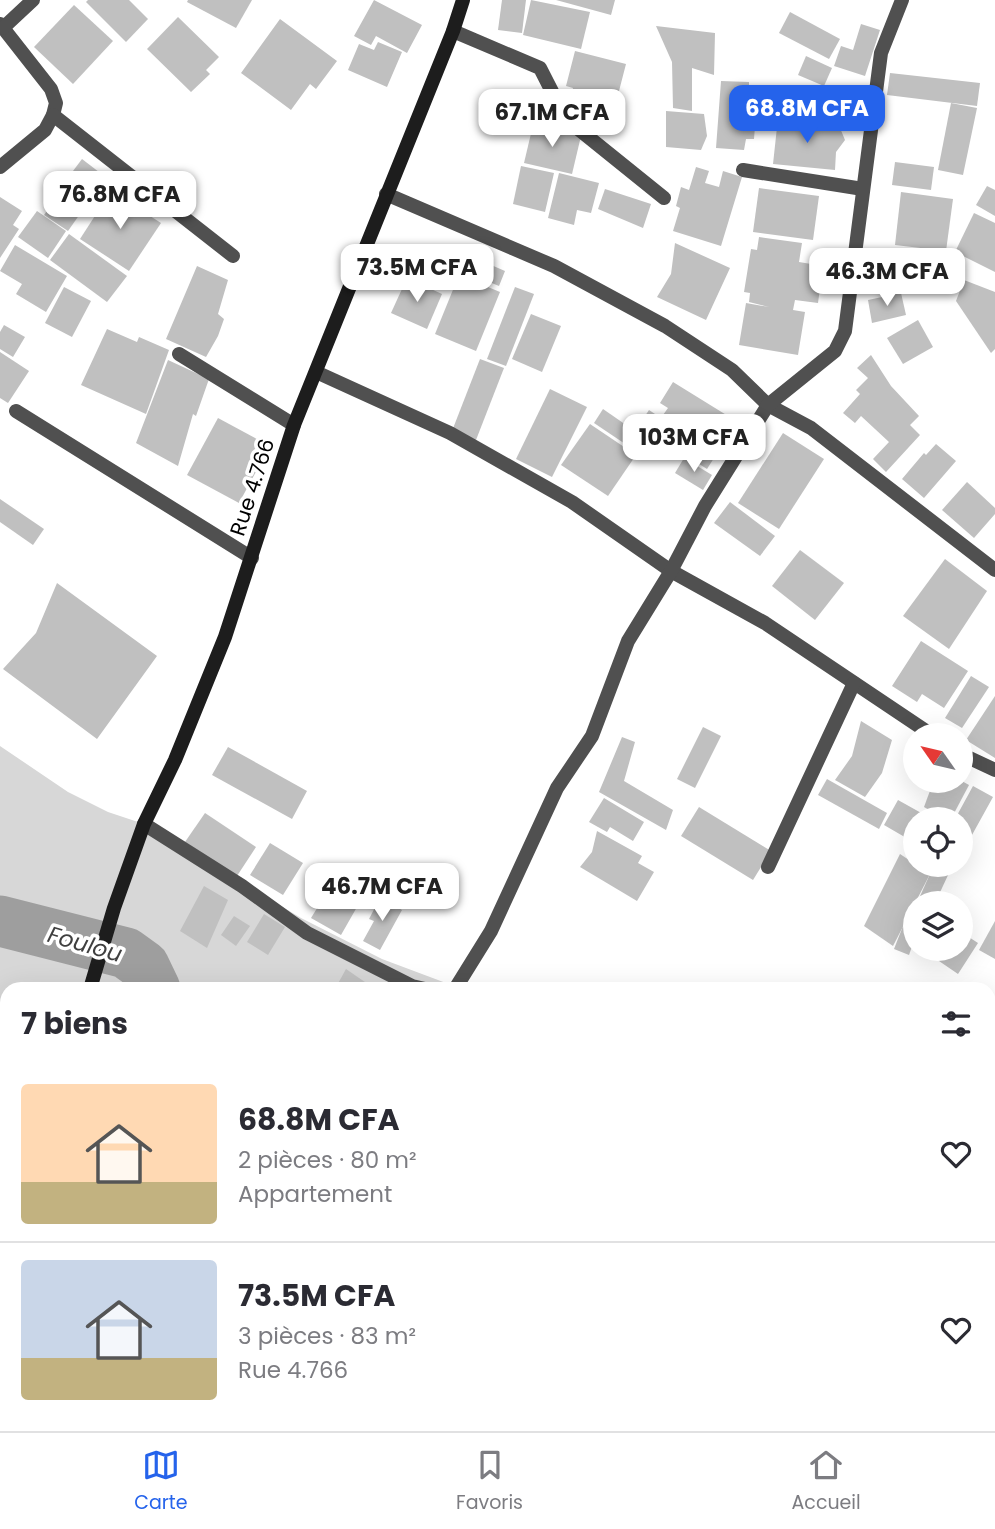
<!DOCTYPE html>
<html lang="fr">
<meta charset="utf-8">
<style>
:root{--surface:#fff;--page:#f7f7f7;--text:#2b2b33;--muted:#7c7c81;--line:#e1e1e2;--accent:#2563eb}
body{margin:0;font-family:Poppins,sans-serif;background:var(--page);color:var(--text);height:100vh;display:flex;flex-direction:column;font-size:26px;white-space:nowrap}
*{box-sizing:border-box;margin:0}
p{font-size:23px;color:var(--muted)}
.icon{flex:none;width:38px;height:38px;fill:none;stroke:currentColor;stroke-width:2;stroke-linecap:round;stroke-linejoin:round}
.map{position:relative;flex:1;overflow:hidden}
.panel{position:absolute;left:0px;top:982px;width:996px;height:450px;display:flex;flex-direction:column;background:var(--surface);border-radius:21px 21px 0 0;box-shadow:0 7px 28px #0002}
.panel>*{flex:none}
.needle{width:46px;rotate:304deg}
.fabs{position:absolute;left:903px;top:723px;display:grid;gap:14px}
.fabs a{display:grid;place-items:center;width:70px;height:70px;border-radius:50%;background:var(--surface);box-shadow:0 7px 28px #0002;font-size:35px}
.price{position:absolute;translate:-50% -60px;padding:0 16px;border-radius:14px;background:#fff;color:#222;font-size:23px;line-height:46px;filter:drop-shadow(0 2px 4px #0008)}
.price::after{content:'';position:absolute;left:50%;top:42px;width:21px;height:16px;margin-left:-10px;background:inherit;clip-path:polygon(0 0,100% 0,50% 100%)}
.price.selected{background:var(--accent);color:#fff}
ul{padding:0;list-style:none}
li{display:flex;align-items:center;gap:21px;height:175px;padding:0 21px}
li+li{border-top:2px solid var(--line)}
li span{display:grid;place-items:center;flex:none;width:196px;height:140px;border-radius:7px;color:#555}
li>.icon{margin-inline-start:auto}
span .icon{width:84px;height:84px;fill:#fffc;stroke-width:1}
li b{font-size:30px}
h2{display:flex;justify-content:space-between;align-items:center;height:84px;padding:0 21px;font-size:30px}
.menu{display:flex;justify-content:space-around;align-items:center;height:98px;border-top:2px solid var(--line);background:var(--surface);font-size:19px;color:var(--muted)}
.menu a{display:grid;justify-items:center;gap:4px}
.menu .selected{color:var(--accent)}
.map>svg:first-child{display:block}
.green{fill:#d7d7d7}
.water{fill:#9e9e9e}
.lines{fill:none;stroke-linecap:round;stroke-linejoin:round}
.river{stroke:#9e9e9e;stroke-width:51}
.building{fill:#c0c0c0}
.street{stroke:#505050;stroke-width:14}
.secondary{stroke:#1d1d1d;stroke-width:14}
.labels{text-anchor:middle;dominant-baseline:central;stroke-width:7;stroke-linejoin:round;paint-order:stroke}
.street-label{font-size:21px;fill:#000;stroke:#fff}
.water-label{font-size:23px;font-style:italic;fill:#3f3f3f;stroke:#fff}
</style>
<div class="map">
<svg width="995" height="1431" viewBox="0 0 995 1431">
<rect width="100%" height="100%" fill="#fff"/>
<g class="green">
<polygon points="0,746 68,792 108,812 144,824 301,918 382,959 462,989 7,989 7,1039 0,1037"/>
<polygon points="805,1424 811,1431 328,1431 319,1425"/>
</g>
<path class="water" d="M25 917C53 918 50 914 71 933 77 939 84 941 87 949L45 955 31 951 11 939 0 928V920Z"/>
<g class="lines">
<g class="river">
<polyline points="0,921 126,953 144,966 155,989"/>
<polyline points="577,1424 579,1431"/>
</g>
</g>
<g class="building">
<polygon points="88,0 129,0 148,19 126,42 86,2"/>
<polygon points="188,0 252,0 236,28 187,2"/>
<polygon points="374,0 422,25 407,53 376,36 371,45 354,36"/>
<polygon points="502,0 526,0 522,33 498,30"/>
<polygon points="531,0 590,12 581,49 523,35"/>
<polygon points="556,0 615,0 611,15"/>
<polygon points="74,5 113,41 73,84 34,47"/>
<polygon points="790,12 840,39 829,59 779,33"/>
<polygon points="178,17 219,57 206,70 210,74 191,92 147,49"/>
<polygon points="280,19 337,61 316,89 310,84 291,110 241,73"/>
<polygon points="861,24 880,30 865,76 834,66 841,46 853,50"/>
<polygon points="656,26 715,33 714,75 692,68 692,111 673,108 672,62"/>
<polygon points="378,42 402,52 387,87 348,70 359,44 374,50"/>
<polygon points="575,51 626,64 612,118 568,107 573,88 566,86"/>
<polygon points="806,56 832,68 824,86 798,75"/>
<polygon points="890,73 980,83 977,106 887,95"/>
<polygon points="721,81 749,82 749,87 758,88 754,139 746,139 744,150 716,148"/>
<polygon points="951,103 977,108 963,175 938,170"/>
<polygon points="666,111 704,114 707,136 701,150 666,147"/>
<polygon points="778,118 804,120 804,125 840,128 845,140 836,152 835,170 773,164"/>
<polygon points="533,125 581,136 572,174 524,163"/>
<polygon points="82,159 108,179 90,203 64,183"/>
<polygon points="895,162 934,167 931,190 892,185"/>
<polygon points="521,166 554,173 545,212 513,204"/>
<polygon points="696,167 709,171 705,183 719,187 723,171 742,177 721,246 673,231 680,208 676,206 681,187 689,190"/>
<polygon points="559,173 599,183 591,213 577,210 574,225 548,218"/>
<polygon points="987,186 995,190 995,216 976,205"/>
<polygon points="63,188 87,204 68,231 44,215"/>
<polygon points="759,188 819,196 813,240 753,232"/>
<polygon points="605,189 651,204 643,228 598,209"/>
<polygon points="111,191 161,223 129,271 80,239"/>
<polygon points="901,192 953,199 946,251 895,245"/>
<polygon points="0,197 22,211 13,225 19,229 0,258"/>
<polygon points="37,211 66,231 48,258 18,237"/>
<polygon points="974,213 995,223 995,272 955,252"/>
<polygon points="69,234 127,276 107,302 50,260"/>
<polygon points="759,237 802,243 799,262 823,266 818,303 795,300 793,310 805,312 798,355 739,345 746,303 769,307 749,302 750,293 744,292 751,249 757,250"/>
<polygon points="675,243 730,268 706,320 657,297 671,274"/>
<polygon points="15,245 67,276 46,312 16,294 22,284 0,271"/>
<polygon points="461,252 505,271 499,286 455,268"/>
<polygon points="880,253 938,257 934,277 885,295"/>
<polygon points="197,266 228,280 218,314 224,319 218,336 206,357 166,339"/>
<polygon points="459,275 500,292 476,351 435,334"/>
<polygon points="407,278 442,294 427,329 391,313"/>
<polygon points="964,280 995,292 995,349 991,353 956,301"/>
<polygon points="64,287 91,301 72,337 45,323"/>
<polygon points="515,287 534,294 506,366 487,359"/>
<polygon points="901,293 906,315 872,323 868,300"/>
<polygon points="531,314 561,326 542,372 512,359"/>
<polygon points="918,320 933,347 903,364 887,338"/>
<polygon points="4,325 25,337 13,357 0,349 0,332"/>
<polygon points="107,329 137,342 139,337 169,350 146,414 81,385"/>
<polygon points="0,352 29,371 8,403 0,398"/>
<polygon points="871,355 891,386 919,416 910,425 920,435 886,472 873,459 889,442 861,416 855,423 843,413 860,394 856,390 868,378 857,368"/>
<polygon points="480,359 504,368 476,440 452,431"/>
<polygon points="168,360 209,379 196,416 193,414 178,466 136,443"/>
<polygon points="673,382 728,416 712,441 721,447 707,469 666,443 678,424 663,415 668,408 660,403"/>
<polygon points="550,389 587,407 552,477 516,459"/>
<polygon points="603,409 655,445 646,458 594,423"/>
<polygon points="649,410 667,422 657,437 639,425"/>
<polygon points="218,418 270,446 239,503 187,475"/>
<polygon points="590,424 636,455 608,496 561,465"/>
<polygon points="783,433 824,459 779,529 738,503"/>
<polygon points="936,444 956,461 924,498 902,479 924,453 926,455"/>
<polygon points="684,458 712,475 703,490 675,473"/>
<polygon points="967,482 995,508 995,514 974,538 942,510"/>
<polygon points="0,499 44,529 33,545 0,522"/>
<polygon points="730,502 775,536 760,556 714,523"/>
<polygon points="800,550 844,583 815,620 772,586"/>
<polygon points="945,559 987,591 949,649 903,616"/>
<polygon points="57,583 157,656 97,739 3,669 36,633"/>
<polygon points="921,641 968,671 944,708 922,694 917,702 892,686"/>
<polygon points="971,676 989,687 962,728 945,718"/>
<polygon points="995,696 995,758 966,740"/>
<polygon points="861,721 892,740 882,773 865,797 835,780 852,756"/>
<polygon points="703,727 721,736 695,788 677,779"/>
<polygon points="622,737 635,742 624,781 673,810 666,830 599,792"/>
<polygon points="228,747 307,791 292,819 212,775"/>
<polygon points="827,779 887,813 879,829 818,795"/>
<polygon points="934,780 960,780 969,785 951,819 945,819 924,807"/>
<polygon points="973,786 993,797 967,844 961,840 961,819 955,819"/>
<polygon points="604,798 644,822 633,841 610,827 607,832 589,822"/>
<polygon points="898,800 932,819 915,819 915,843 884,825"/>
<polygon points="699,807 771,851 753,880 681,836"/>
<polygon points="205,813 256,847 237,876 185,842"/>
<polygon points="597,831 642,856 638,863 654,872 637,901 580,867 592,852"/>
<polygon points="270,843 303,863 283,895 250,875"/>
<polygon points="900,854 930,874 893,946 864,926"/>
<polygon points="934,865 949,873 935,903 917,903"/>
<polygon points="323,878 361,900 341,935 311,918 319,905 310,899"/>
<polygon points="204,886 228,900 207,948 180,931"/>
<polygon points="380,898 402,910 380,950 363,941 374,921 369,919"/>
<polygon points="264,914 285,927 268,955 247,942"/>
<polygon points="234,916 250,926 236,946 221,935"/>
<polygon points="907,916 915,919 915,938 909,955 894,949"/>
<polygon points="995,921 995,959 979,950"/>
<polygon points="961,932 978,943 958,974 920,948 961,948"/>
<polygon points="346,969 375,989 335,989"/>
<polygon points="7,1107 7,1139 0,1136 0,1125"/>
<polygon points="989,1189 995,1193 995,1225 989,1235"/>
<polygon points="55,1424 91,1424 89,1431 52,1431"/>
<polygon points="167,1424 207,1424 204,1431 165,1431"/>
<polygon points="864,1424 884,1424 880,1431 862,1431"/>
<polygon points="911,1424 956,1424 962,1429 960,1431 907,1431"/>
</g>
<g class="lines">
<g class="street">
<polyline points="0,24 51,89 56,103 53,115 45,130 0,167"/>
<polyline points="3,28 33,0"/>
<polyline points="453,31 540,68 566,119 664,198"/>
<polyline points="53,115 233,256"/>
<polyline points="743,170 863,189"/>
<polyline points="386,194 554,266 665,326 732,370 768,405 811,428 995,570"/>
<polyline points="179,354 294,425"/>
<polyline points="316,372 450,433 572,502 671,571 765,623 932,735"/>
<polyline points="16,411 252,558"/>
<polyline points="961,754 995,770"/>
<polyline points="144,824 242,886 307,933 412,986 425,989"/>
<polyline points="768,867 854,683"/>
<polyline points="455,989 491,931 557,788 592,736 628,641 671,571 705,506 768,405 835,351 845,331 881,53 902,0"/>
<polyline points="989,1136 995,1139"/>
<polyline points="0,1253 7,1255"/>
<polyline points="0,1329 7,1326"/>
<polyline points="319,1424 328,1431"/>
</g>
<g class="secondary">
<polyline points="90,989 114,908 144,824 175,760 225,637 294,425 453,31 463,0"/>
<polyline points="0,1300 7,1270"/>
</g>
</g>
<g class="labels">
<g class="street-label">
<text transform="translate(252 487) rotate(-72)">Rue 4.766</text>
</g>
<g class="water-label">
<text transform="translate(85 944) rotate(16)">Foulou</text>
</g>
</g>
</svg>
<div class="fabs">
<a><svg class="needle" viewBox="-14 -14 28 28"><path d="M0-13l5 13h-10z" fill="#e53935"/><path d="M0 13l5-13h-10z" fill="#7c7c81"/></svg></a>
<a><svg class="icon" aria-label="locate" viewBox="0 0 24 24"><circle cx="12" cy="12" r="6"/><path d="M12 2v4M12 18v4M2 12h4M18 12h4"/></svg></a>
<a><svg class="icon" aria-label="layers" viewBox="0 0 24 24"><path d="M12 4l9 5-9 5-9-5zM3 14l9 5 9-5"/></svg></a>
</div>
<b class="price selected" style="left:807px;top:145px">68.8M CFA</b>
<b class="price" style="left:552px;top:149px">67.1M CFA</b>
<b class="price" style="left:120px;top:231px">76.8M CFA</b>
<b class="price" style="left:417px;top:304px">73.5M CFA</b>
<b class="price" style="left:887px;top:308px">46.3M CFA</b>
<b class="price" style="left:694px;top:474px">103M CFA</b>
<b class="price" style="left:382px;top:923px">46.7M CFA</b>
<section class="panel">
<h2>7 biens<svg class="icon" aria-label="filters" viewBox="0 0 24 24"><path d="M4 7h16M4 17h16"/><circle cx="9" cy="7" r="2"/><circle cx="15" cy="17" r="2"/></svg></h2>
<ul>
<li><span style="background:linear-gradient(#ffd9b3 70%,#c2b280 0)"><svg class="icon" aria-label="home" viewBox="0 0 24 24"><path d="M3 11l9-7 9 7M6 9v11h12V9"/></svg></span><div><b>68.8M CFA</b><p>2 pièces · 80 m²</p><p>Appartement</p></div><svg class="icon" aria-label="heart" viewBox="0 0 24 24"><path d="M12 20l-8-8c-3-5 5-10 8-4 3-6 11-1 8 4z"/></svg></li>
<li><span style="background:linear-gradient(#c9d6e8 70%,#c2b280 0)"><svg class="icon" aria-label="home" viewBox="0 0 24 24"><path d="M3 11l9-7 9 7M6 9v11h12V9"/></svg></span><div><b>73.5M CFA</b><p>3 pièces · 83 m²</p><p>Rue 4.766</p></div><svg class="icon" aria-label="heart" viewBox="0 0 24 24"><path d="M12 20l-8-8c-3-5 5-10 8-4 3-6 11-1 8 4z"/></svg></li>
</ul>
</section>
</div>
<nav class="menu">
<a class="selected"><svg class="icon" aria-label="map" viewBox="0 0 24 24"><path d="M3 6l6-2 6 2 6-2v14l-6 2-6-2-6 2zM9 4v14M15 6v14"/></svg>Carte</a>
<a><svg class="icon" aria-label="saved" viewBox="0 0 24 24"><path d="M7 4h10v16l-5-4-5 4z"/></svg>Favoris</a>
<a><svg class="icon" aria-label="home" viewBox="0 0 24 24"><path d="M3 11l9-7 9 7M6 9v11h12V9"/></svg>Accueil</a>
</nav>
